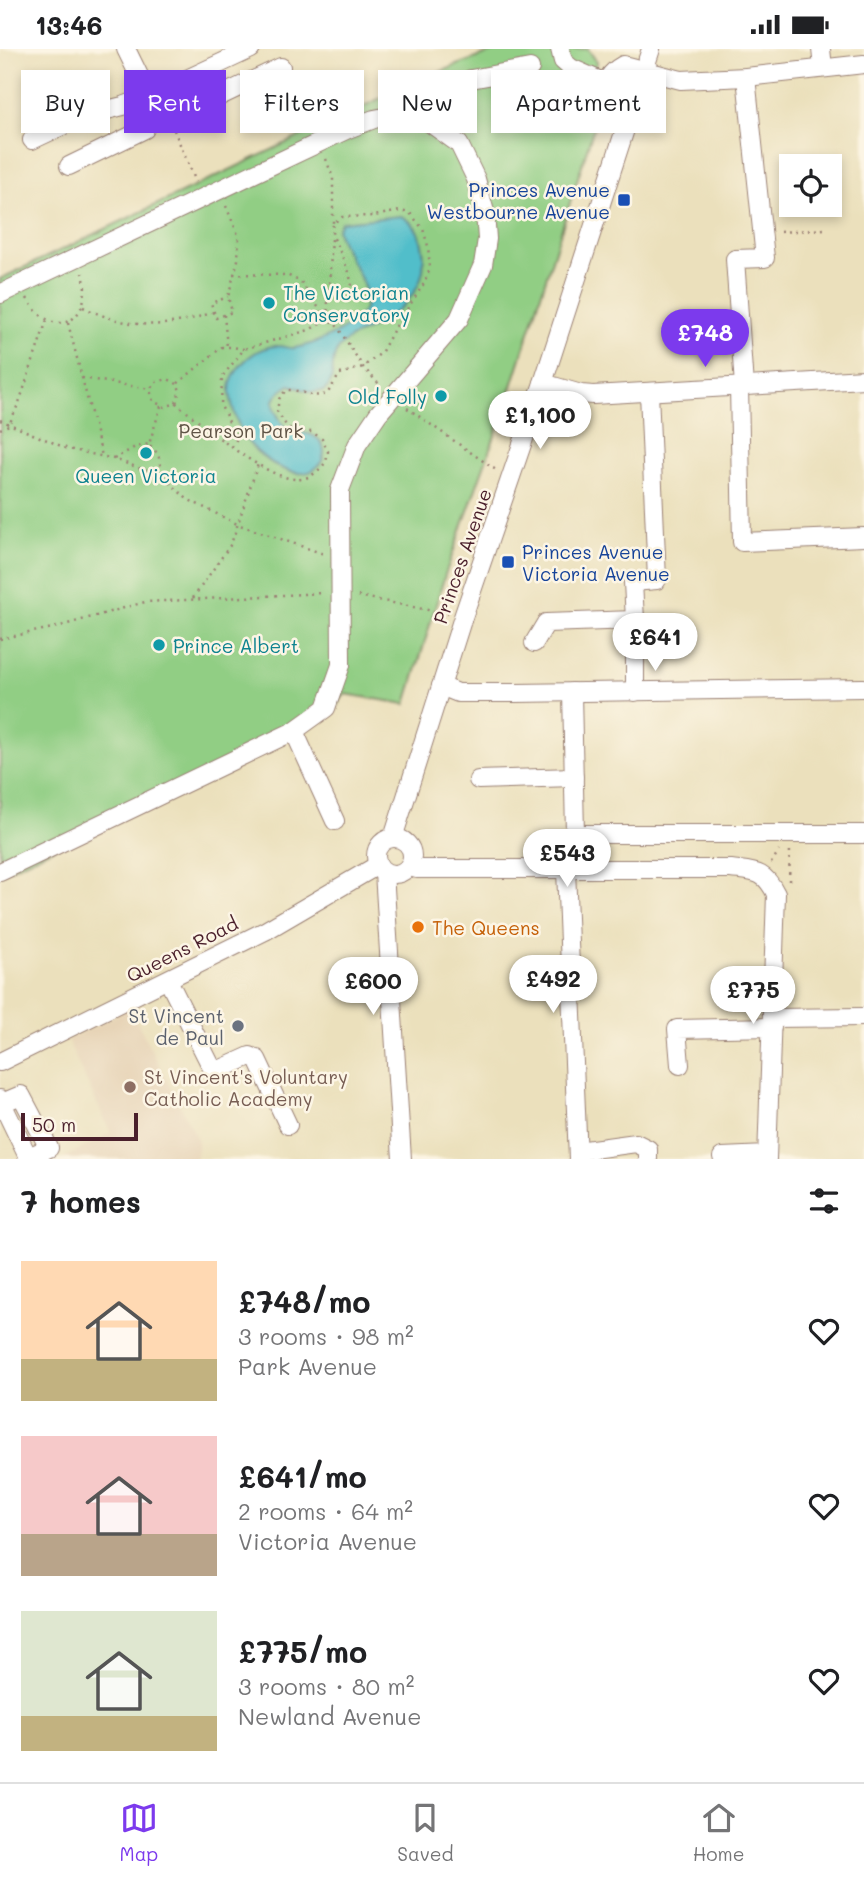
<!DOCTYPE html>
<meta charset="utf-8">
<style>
:root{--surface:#fff;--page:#f6f6f6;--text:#202124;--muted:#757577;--line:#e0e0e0;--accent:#7c3aed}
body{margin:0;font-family:Mali,sans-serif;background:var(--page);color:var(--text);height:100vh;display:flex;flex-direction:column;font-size:26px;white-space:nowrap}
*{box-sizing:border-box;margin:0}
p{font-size:23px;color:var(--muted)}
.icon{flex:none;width:38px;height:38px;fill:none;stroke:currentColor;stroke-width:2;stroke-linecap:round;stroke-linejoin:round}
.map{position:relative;height:1110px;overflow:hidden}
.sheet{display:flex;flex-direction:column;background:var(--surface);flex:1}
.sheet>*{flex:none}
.guide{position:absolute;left:21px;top:21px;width:822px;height:63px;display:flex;gap:14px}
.tools{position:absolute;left:779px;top:105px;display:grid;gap:14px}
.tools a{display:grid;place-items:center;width:63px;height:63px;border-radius:0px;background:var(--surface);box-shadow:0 4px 10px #0003;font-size:35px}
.scale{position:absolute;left:21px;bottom:18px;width:117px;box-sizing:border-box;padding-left:7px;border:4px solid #4a1f2b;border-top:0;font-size:19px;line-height:24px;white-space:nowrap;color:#4a1f2b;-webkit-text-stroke:5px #fcf5e5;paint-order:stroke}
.price{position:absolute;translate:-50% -60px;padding:0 16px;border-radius:24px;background:#fff;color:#222;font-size:23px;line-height:46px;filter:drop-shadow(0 2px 4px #0008)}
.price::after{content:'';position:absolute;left:50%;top:42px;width:21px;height:16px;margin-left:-10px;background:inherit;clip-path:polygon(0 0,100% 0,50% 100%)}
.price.active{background:var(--accent);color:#fff}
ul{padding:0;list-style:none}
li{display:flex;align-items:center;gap:21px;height:175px;padding:0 21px}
li span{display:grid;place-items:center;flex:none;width:196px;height:140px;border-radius:0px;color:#555}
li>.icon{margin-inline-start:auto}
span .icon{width:84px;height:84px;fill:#fffc;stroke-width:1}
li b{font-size:30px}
h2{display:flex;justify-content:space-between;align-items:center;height:84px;padding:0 21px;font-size:30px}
.tag{padding:0 24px;border-radius:0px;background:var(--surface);box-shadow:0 4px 10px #0003;font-size:24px;line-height:63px}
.tag.active{background:var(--accent);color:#fff}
.status{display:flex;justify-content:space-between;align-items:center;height:49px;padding:0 35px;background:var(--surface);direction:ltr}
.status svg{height:19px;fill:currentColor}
.tabs{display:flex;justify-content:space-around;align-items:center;height:98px;border-top:2px solid var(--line);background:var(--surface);font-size:19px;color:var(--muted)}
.tabs a{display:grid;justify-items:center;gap:4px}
.tabs .active{color:var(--accent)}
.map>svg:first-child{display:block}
.built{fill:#e7d4b7}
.green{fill:#91ce84;stroke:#6e7658;stroke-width:2}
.water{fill:#51beca;stroke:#4e6e7a;stroke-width:2}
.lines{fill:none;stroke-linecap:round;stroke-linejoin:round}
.minor-casing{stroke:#9a8074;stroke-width:20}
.path{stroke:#9a8074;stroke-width:2.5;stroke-dasharray:2 5;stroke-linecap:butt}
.minor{stroke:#fff;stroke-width:18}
.transit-dot{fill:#1a4fb4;stroke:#fcf5e5;stroke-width:2.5}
.culture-dot{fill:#0f9aa8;stroke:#fcf5e5;stroke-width:2.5}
.food-dot{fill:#e8710a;stroke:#fcf5e5;stroke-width:2.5}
.worship-dot{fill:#6b7280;stroke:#fcf5e5;stroke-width:2.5}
.education-dot{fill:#8d6e63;stroke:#fcf5e5;stroke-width:2.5}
.labels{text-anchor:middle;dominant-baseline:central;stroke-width:5;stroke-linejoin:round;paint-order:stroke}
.transit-label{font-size:19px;fill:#164399;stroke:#fcf5e5;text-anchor:end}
.culture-label{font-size:19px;fill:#0d838f;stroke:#fcf5e5;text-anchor:start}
.park-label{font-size:19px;fill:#5f5446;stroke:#fcf5e5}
.street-label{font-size:19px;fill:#4a1f2b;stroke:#fcf5e5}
.food-label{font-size:19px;fill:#c56008;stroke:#fcf5e5;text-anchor:start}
.worship-label{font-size:19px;fill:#5b616d;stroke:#fcf5e5;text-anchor:end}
.education-label{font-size:19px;fill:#785e54;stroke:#fcf5e5;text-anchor:start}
</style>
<div class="status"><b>13:46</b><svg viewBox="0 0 49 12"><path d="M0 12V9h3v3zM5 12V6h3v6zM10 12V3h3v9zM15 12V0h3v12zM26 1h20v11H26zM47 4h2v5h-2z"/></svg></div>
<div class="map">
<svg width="864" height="1110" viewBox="0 0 864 1110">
<rect width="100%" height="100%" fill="#fcf5e5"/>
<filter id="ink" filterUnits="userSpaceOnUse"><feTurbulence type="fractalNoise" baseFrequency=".0143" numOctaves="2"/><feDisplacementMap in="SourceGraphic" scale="14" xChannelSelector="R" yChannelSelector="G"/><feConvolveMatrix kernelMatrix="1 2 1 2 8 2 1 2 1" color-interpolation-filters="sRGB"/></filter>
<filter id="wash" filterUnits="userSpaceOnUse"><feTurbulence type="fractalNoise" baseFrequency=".00686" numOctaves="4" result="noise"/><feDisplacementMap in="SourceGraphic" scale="28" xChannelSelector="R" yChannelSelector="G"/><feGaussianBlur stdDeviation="1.57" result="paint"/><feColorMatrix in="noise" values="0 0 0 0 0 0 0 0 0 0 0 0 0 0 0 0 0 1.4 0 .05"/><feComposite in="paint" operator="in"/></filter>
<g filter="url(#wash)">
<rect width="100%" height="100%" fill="#ebe0bc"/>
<polygon class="built" points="130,959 198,1092 196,1110 62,1110 111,1084 67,991"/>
<polygon class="green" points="501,0 588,0 597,13 591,35 594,78 507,353 445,526 406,655 345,645 332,663 0,825 0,230 381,49 454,17"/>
<path class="water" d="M401 167C415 173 421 186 423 201 429 239 402 262 371 279 359 285 347 289 339 299 328 312 338 331 324 342L311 343 290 336C274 346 269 352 279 369 282 374 284 379 289 381 295 385 303 383 309 385 326 390 328 408 317 418 298 436 262 410 249 394 239 381 232 361 230 345 228 322 255 296 278 297 284 297 288 300 294 299 314 296 358 278 365 258 373 235 341 203 337 180L341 173Z"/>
</g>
<g filter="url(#ink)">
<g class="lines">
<defs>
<g id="minor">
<polyline points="126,0 149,47"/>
<polyline points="560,0 563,12 571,19 605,34"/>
<polyline points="821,0 823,19"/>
<polyline points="165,40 178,67 281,18"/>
<polyline points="394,62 471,30 530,19"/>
<path d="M629 63C604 52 596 31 623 16L681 31 746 28 864 15"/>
<polyline points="32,91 83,67 123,57 157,44 251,0"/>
<polyline points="69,117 145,80 133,54"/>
<polyline points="0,245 348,80 374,70 406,64 423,69 459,95 476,130 485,163 487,190 483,216 459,270 378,365 357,396 340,441 341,616 326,659 294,682 0,823"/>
<polyline points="543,334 581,345 593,346 864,330"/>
<polyline points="739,337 742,493 864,488"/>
<polyline points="744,337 735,210 765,209 746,28"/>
<polyline points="635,571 633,533 657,531 649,343"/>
<polyline points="534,594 546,574 635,571 635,643"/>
<polyline points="441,637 458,644 515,644 864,639"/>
<polyline points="572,643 575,785 864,785"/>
<polyline points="294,682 335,772"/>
<polyline points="478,731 574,728"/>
<circle cx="394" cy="807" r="18"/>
<polyline points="393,789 463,568 543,334 651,0"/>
<path d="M410 818 417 820H731C755 823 764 821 776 845L767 1110"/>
<polyline points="566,821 578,1110"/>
<polyline points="384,823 402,1110"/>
<polyline points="168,931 211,1017 219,1021 250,1007 257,1010 288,1076"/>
<polyline points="773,969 864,968"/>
<polyline points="0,1013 265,882 378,816"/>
<polyline points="680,1016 677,980 772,978"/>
<polyline points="0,1050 29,1110"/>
<polyline points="2,1054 21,1046 49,1099 28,1108"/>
<polyline points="578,1102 636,1094 648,1100 648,1110"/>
<polyline points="722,1108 767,1106"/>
</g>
</defs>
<use href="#minor" class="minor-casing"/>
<g class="path">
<polyline points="174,81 196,133"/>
<polyline points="326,110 333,129 333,174"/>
<polyline points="226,157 239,188 238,211 228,248 232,263 216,269 211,254 228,248"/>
<polyline points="780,183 825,180"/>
<polyline points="233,225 287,226 301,233 327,271"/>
<path d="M27 249C54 295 94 272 83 224"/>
<path d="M83 258C130 281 165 280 214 263"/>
<polyline points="224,266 227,298"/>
<polyline points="327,269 332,189"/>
<polyline points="68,274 102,407"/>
<polyline points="82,329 150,340"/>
<polyline points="177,335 168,330 156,333 150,340 153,352 165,358 176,354 180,341 177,335 222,298 232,298 244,300"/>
<path d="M176 354C202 375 262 428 295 430 302 431 310 428 315 424 324 417 327 413 328 402L322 390 312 383 294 381 287 378 277 362 279 350 286 341C303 340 309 350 327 345L340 325 363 318 381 304 394 280 423 236 430 220 428 197 423 180 410 164 400 162 374 167 342 168 333 174 332 185 349 223 354 246"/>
<polyline points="161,357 149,395 158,405 164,428"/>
<polyline points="407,359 496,421"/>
<polyline points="0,371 68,400 114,410 164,428 187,450 237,475 324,505"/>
<polyline points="0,380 9,376 20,351 47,271"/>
<polyline points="232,398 237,389 221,357 222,328 244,300 309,281 327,271 335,274 363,318 380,336"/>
<polyline points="114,410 135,398 149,395"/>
<polyline points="358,547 448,565"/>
<polyline points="193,549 231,495 258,415"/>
<polyline points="0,590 57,578 145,553 324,544"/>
<polyline points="771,814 779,802"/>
<polyline points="789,832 790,801"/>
</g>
<use href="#minor" class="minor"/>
</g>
</g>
<g class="transit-dot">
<rect x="617" y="144" width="14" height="14" rx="3.5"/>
<rect x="501" y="506" width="14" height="14" rx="3.5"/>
</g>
<g class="culture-dot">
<circle cx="269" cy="254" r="7"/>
<circle cx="441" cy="347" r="7"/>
<circle cx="146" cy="404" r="7"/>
<circle cx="159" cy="596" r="7"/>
</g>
<circle class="food-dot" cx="418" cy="878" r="7"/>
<circle class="worship-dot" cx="238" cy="977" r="7"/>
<circle class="education-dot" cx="130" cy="1038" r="7"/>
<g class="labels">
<g class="transit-label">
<text x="610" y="140">Princes Avenue<tspan x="610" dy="22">Westbourne Avenue</tspan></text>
<text x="522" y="502" text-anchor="start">Princes Avenue<tspan x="522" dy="22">Victoria Avenue</tspan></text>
</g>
<g class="culture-label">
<text x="283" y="243">The Victorian<tspan x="283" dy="22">Conservatory</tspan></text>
<text x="427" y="347" text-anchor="end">Old Folly</text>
<text x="146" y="426" text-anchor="middle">Queen Victoria</text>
<text x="173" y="596">Prince Albert</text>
</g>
<g class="park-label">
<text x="241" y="381">Pearson Park</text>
</g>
<g class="street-label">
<text transform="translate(462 507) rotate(-71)">Princes Avenue</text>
<text transform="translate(182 900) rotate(-27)">Queens Road</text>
</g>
<g class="food-label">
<text x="432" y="878">The Queens</text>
</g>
<g class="worship-label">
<text x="224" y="966">St Vincent<tspan x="224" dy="22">de Paul</tspan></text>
</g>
<g class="education-label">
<text x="144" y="1027">St Vincent's Voluntary<tspan x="144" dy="22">Catholic Academy</tspan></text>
</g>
</g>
</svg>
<div class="tools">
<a><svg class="icon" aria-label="locate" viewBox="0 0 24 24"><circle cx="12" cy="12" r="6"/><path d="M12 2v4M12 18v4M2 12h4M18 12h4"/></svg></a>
</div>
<div class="scale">50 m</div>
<b class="price active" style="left:705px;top:320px">£748</b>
<b class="price" style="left:540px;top:402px">£1,100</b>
<b class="price" style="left:655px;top:624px">£641</b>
<b class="price" style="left:567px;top:840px">£543</b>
<b class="price" style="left:553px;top:966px">£492</b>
<b class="price" style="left:373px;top:968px">£600</b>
<b class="price" style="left:753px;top:977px">£775</b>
<div class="guide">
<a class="tag">Buy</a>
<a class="tag active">Rent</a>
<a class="tag">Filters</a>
<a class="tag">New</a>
<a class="tag">Apartment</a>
</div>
</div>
<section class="sheet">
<h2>7 homes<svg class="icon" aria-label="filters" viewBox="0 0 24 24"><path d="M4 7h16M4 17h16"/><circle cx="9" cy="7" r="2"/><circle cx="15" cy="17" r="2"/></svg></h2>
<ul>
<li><span style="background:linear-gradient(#ffd9b3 70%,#c2b280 0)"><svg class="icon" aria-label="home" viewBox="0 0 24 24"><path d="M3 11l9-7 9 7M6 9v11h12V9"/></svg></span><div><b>£748/mo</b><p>3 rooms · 98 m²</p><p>Park Avenue</p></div><svg class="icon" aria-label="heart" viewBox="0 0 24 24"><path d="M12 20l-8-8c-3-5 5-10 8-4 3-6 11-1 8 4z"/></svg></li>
<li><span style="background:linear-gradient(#f6c9c9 70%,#b9a48a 0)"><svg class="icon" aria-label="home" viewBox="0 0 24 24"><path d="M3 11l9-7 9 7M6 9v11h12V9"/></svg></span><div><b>£641/mo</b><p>2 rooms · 64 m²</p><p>Victoria Avenue</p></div><svg class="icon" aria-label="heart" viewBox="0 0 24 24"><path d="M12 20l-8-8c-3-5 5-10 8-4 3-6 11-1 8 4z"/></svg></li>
<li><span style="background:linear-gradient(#dfe7d0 75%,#c2b280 0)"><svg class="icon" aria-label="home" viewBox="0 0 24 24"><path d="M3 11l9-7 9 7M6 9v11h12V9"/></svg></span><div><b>£775/mo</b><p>3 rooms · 80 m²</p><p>Newland Avenue</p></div><svg class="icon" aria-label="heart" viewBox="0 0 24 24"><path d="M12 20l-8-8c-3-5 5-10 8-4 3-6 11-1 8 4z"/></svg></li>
</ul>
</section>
<nav class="tabs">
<a class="active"><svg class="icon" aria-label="map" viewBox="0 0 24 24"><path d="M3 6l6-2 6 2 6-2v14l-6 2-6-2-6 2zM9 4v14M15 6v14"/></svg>Map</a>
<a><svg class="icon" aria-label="saved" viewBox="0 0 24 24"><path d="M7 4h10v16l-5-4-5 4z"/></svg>Saved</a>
<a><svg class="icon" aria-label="home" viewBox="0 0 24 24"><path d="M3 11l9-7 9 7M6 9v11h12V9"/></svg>Home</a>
</nav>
